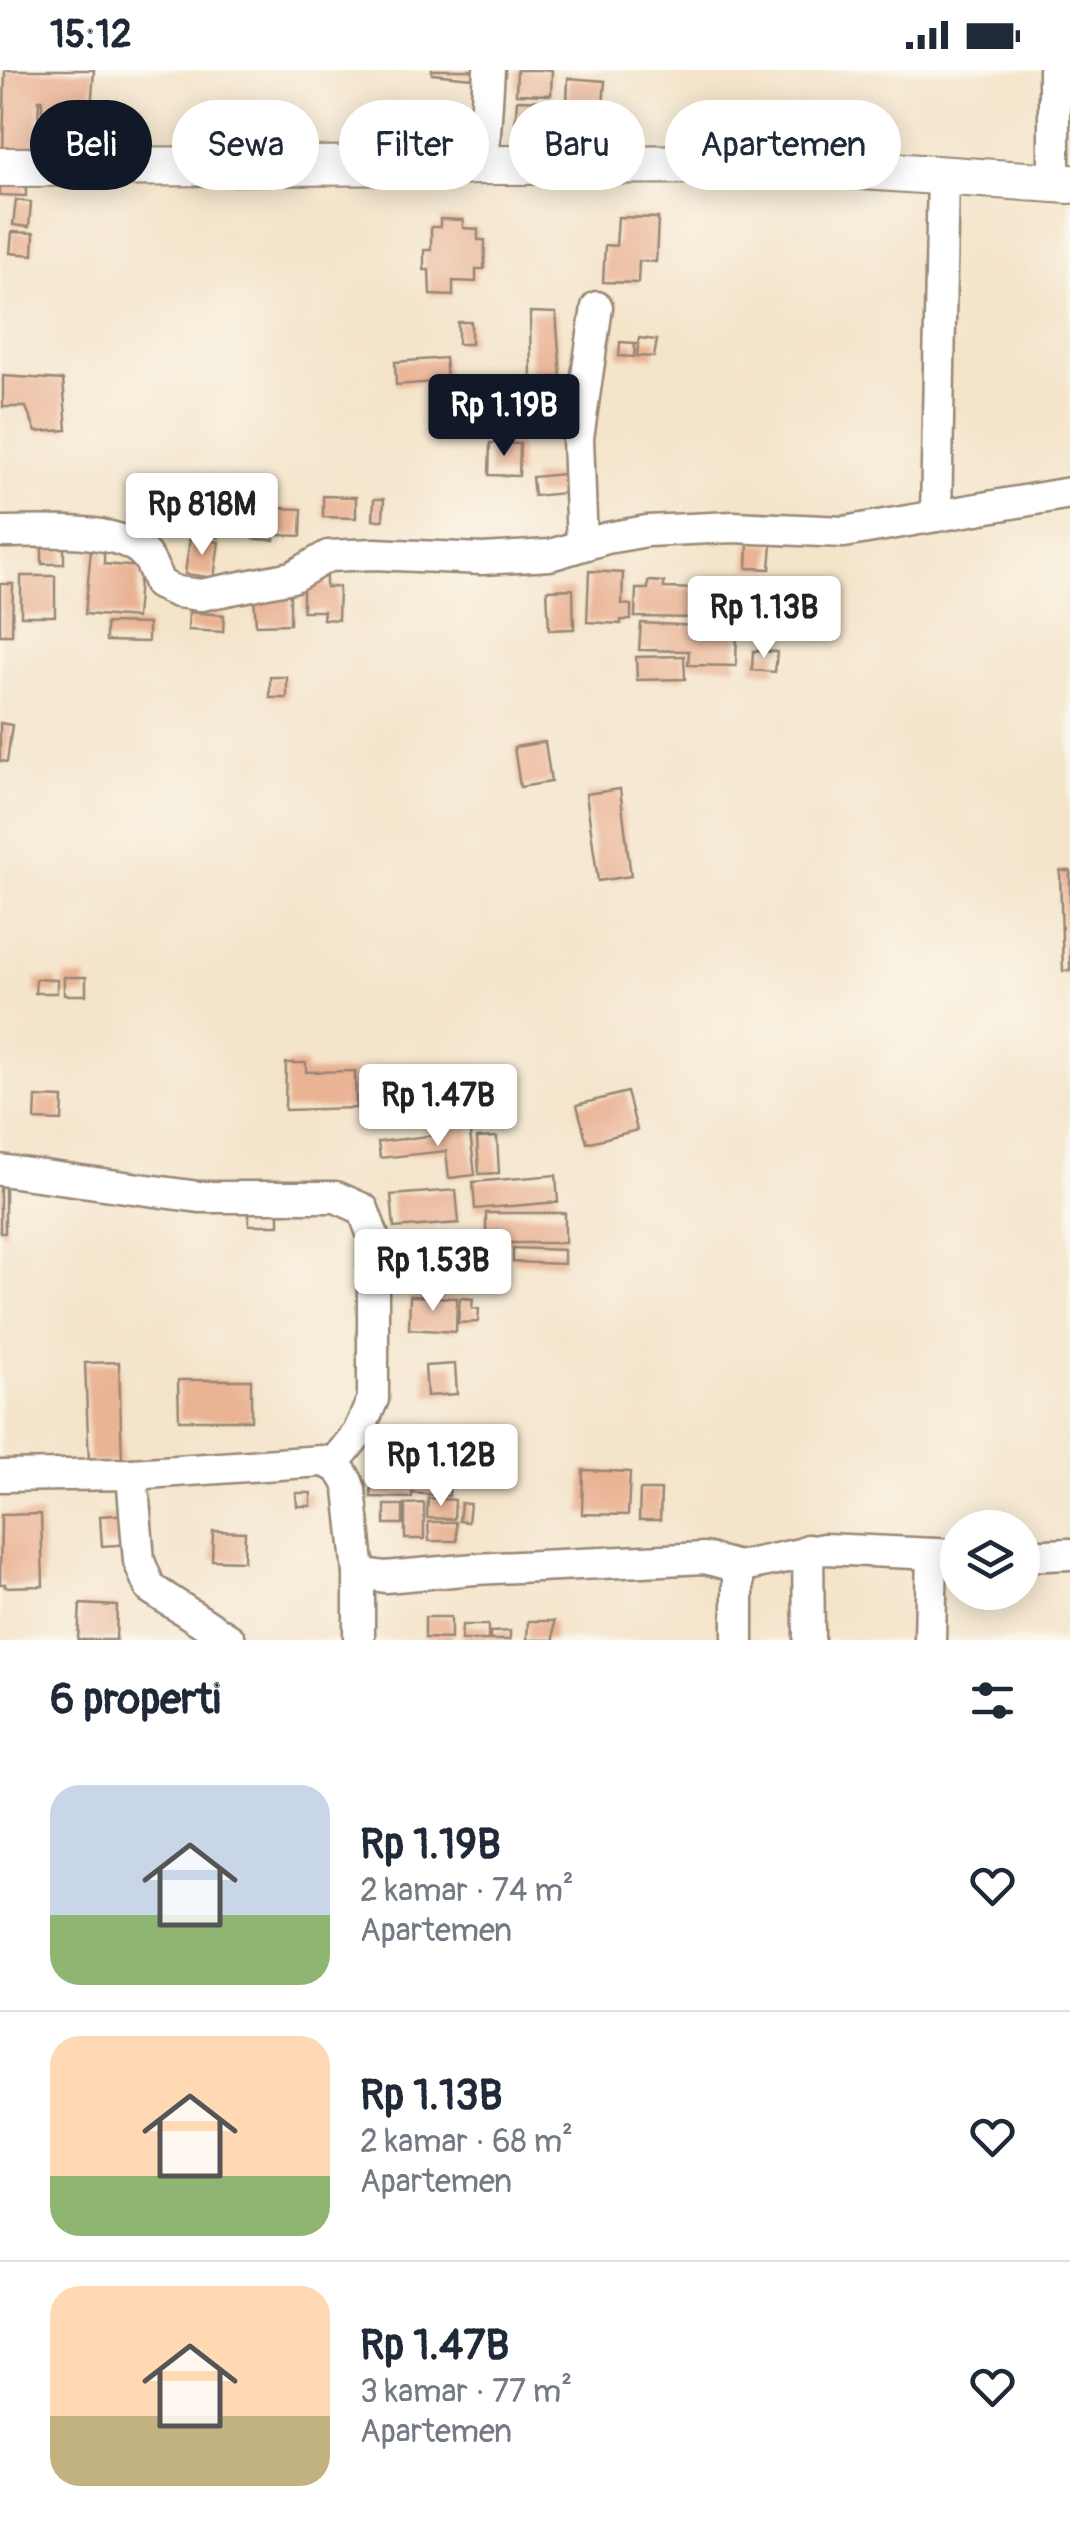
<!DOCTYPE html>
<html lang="id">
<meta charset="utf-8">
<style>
:root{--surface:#fff;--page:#f2f2f3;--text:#1f2937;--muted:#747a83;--line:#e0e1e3;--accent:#111827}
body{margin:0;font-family:Pangolin,sans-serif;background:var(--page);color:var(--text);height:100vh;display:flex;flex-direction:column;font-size:38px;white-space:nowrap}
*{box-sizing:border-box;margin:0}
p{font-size:32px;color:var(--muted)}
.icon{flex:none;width:55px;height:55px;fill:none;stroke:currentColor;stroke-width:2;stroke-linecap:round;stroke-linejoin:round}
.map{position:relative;height:1570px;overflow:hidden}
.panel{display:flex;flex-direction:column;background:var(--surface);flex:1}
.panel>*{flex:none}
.banner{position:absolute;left:30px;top:30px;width:1010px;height:90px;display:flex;gap:20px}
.fabs{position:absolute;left:940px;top:1440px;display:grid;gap:20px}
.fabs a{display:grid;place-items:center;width:100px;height:100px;border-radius:50%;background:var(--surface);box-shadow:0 5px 25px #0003;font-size:50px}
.price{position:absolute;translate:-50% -85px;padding:0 22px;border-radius:10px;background:#fff;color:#222;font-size:32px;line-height:65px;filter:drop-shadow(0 2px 5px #0008)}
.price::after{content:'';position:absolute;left:50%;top:60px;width:30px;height:22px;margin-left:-15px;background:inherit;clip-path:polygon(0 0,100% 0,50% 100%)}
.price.current{background:var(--accent);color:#fff}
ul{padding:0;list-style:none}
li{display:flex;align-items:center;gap:30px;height:250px;padding:0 50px}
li+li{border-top:2px solid var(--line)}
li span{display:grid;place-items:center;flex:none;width:280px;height:200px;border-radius:30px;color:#555}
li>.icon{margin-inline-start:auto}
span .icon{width:120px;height:120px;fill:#fffc;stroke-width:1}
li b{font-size:42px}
h2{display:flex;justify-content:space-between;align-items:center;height:120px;padding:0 50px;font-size:42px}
.tag{padding:0 35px;border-radius:45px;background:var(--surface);box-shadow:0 5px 25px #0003;font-size:35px;line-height:90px}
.tag.current{background:var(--accent);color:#fff}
.status{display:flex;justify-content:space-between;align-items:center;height:70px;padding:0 50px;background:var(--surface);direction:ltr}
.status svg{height:28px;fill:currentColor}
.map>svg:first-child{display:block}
.building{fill:#eab394}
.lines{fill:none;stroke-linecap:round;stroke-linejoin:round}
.minor-casing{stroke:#988774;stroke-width:35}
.tertiary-casing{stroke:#988774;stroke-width:42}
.minor{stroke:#fff;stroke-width:30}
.tertiary{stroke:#fff;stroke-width:38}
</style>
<div class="status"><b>15:12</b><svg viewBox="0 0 49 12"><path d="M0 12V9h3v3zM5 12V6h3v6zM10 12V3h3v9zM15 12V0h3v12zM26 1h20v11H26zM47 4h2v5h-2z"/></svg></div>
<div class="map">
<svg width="1070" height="1570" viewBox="0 0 1070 1570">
<rect width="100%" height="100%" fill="#fbf7ec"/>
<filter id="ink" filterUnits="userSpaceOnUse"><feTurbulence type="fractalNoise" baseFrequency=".01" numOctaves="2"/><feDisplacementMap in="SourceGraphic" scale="20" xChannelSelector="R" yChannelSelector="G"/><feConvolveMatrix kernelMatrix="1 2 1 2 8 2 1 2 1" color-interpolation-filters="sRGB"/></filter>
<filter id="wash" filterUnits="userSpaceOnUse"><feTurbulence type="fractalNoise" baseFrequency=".0048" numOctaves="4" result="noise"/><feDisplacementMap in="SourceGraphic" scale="40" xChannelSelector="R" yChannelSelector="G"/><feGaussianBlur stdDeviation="2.25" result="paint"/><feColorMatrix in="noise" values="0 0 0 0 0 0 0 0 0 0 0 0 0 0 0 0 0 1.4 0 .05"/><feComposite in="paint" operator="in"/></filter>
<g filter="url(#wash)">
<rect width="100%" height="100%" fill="#f4e4ca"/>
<g id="blocks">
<g class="building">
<polygon points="5,0 94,0 90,52 79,52 80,30 56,30 55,41 42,41 42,30 39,30 37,82 3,82"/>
<polygon points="432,0 473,0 473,8 432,4"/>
<polygon points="517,0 552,0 551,25 516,24"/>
<polygon points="568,8 605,11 603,36 567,34"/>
<polygon points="517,30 552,31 551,59 515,57"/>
<polygon points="0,108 26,109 26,126 0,125"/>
<polygon points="16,130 31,132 29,157 13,155"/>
<polygon points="618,147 658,148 656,192 639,191 638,213 603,212 605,175 616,176"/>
<polygon points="440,149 463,150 463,158 478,159 478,170 485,170 484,199 476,199 476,212 453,211 453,226 430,225 429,200 424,200 424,180 431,180 431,157 440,157"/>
<polygon points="12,162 34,163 33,185 10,183"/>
<polygon points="530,242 556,243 561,307 531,309"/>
<rect x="458" y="252" width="13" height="22"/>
<polygon points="639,268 657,270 654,287 637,286"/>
<polygon points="620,272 635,273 634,287 619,286"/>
<polygon points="445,288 447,311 396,315 395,292"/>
<polygon points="3,306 63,310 67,360 36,362 26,337 3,337"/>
<polygon points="490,373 520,374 519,406 489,405"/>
<polygon points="573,403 575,422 534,426 532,407"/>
<polygon points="323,426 356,427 356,448 323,447"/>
<polygon points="374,429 384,429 383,450 373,450"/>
<polygon points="254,433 275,433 274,470 253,469"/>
<polygon points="277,438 302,439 301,466 277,465"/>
<polygon points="194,446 221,450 218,467 192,463"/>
<polygon points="190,468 219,472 214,508 185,504"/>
<rect x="42" y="472" width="22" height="22"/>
<polygon points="748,473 772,474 770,499 747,498"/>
<polygon points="91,479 104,480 104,494 140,497 136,548 85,544"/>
<polygon points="589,501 623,503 622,534 631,535 631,550 621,550 621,554 587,552"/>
<polygon points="303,503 326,503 326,517 339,517 338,550 323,549 324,541 303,541"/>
<rect x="21" y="506" width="34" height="40"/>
<polygon points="718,508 744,509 744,519 776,520 775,548 707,545 709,517 718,517"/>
<polygon points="648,511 664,512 664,518 704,519 704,548 635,547 636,519 648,519"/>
<polygon points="0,514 13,514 12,565 0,565"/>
<polygon points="573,519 574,559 549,560 547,520"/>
<polygon points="290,524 290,554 256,555 254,525"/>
<polygon points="189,542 224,545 223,562 188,560"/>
<polygon points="106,553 148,554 148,572 106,571"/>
<polygon points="641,553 737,558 736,596 688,595 689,581 639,580"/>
<polygon points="753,581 777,582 775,602 752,600"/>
<polygon points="684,586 685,609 637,610 636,587"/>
<rect x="270" y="607" width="17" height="21"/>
<polygon points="0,653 12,655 7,692 0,691"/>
<polygon points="545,672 551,712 520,717 514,677"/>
<polygon points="620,719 631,806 598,811 586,724"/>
<polygon points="1060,801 1070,801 1070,901 1063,901"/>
<rect x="64" y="907" width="22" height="18"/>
<polygon points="36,909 57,910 57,923 35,923"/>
<polygon points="286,993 306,993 306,1002 355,1001 356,1038 285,1040"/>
<polygon points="627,1022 637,1060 587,1073 577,1035"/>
<polygon points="36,1027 63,1028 62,1051 35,1050"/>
<polygon points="469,1054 475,1105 449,1108 446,1081 380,1088 378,1072 445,1064 444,1057"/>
<polygon points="497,1067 499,1103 479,1104 477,1068"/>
<polygon points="556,1105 558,1132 475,1139 473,1112"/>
<rect x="0" y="1116" width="5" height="47"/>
<polygon points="456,1120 459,1153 394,1158 391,1125"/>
<polygon points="249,1131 279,1132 279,1155 249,1155"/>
<rect x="486" y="1143" width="79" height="30"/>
<polygon points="513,1178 564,1180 564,1194 513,1192"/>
<polygon points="433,1180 465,1181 465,1216 432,1215"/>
<polygon points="410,1226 457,1228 456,1262 409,1259"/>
<polygon points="460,1228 473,1229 472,1238 479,1239 478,1252 458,1253"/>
<polygon points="119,1292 122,1392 89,1393 85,1293"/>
<polygon points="455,1294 457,1324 427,1326 425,1296"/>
<polygon points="178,1310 251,1310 251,1350 179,1350"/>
<polygon points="427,1390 451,1391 449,1426 412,1423 412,1428 371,1427 372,1399 409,1400 409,1394 427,1394"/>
<polygon points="583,1400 630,1402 628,1445 582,1444"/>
<polygon points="640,1420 661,1420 660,1450 639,1450"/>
<polygon points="296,1423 311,1423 311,1436 297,1436"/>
<polygon points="428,1428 455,1430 454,1449 427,1448"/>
<polygon points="424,1433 424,1469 405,1469 405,1434"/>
<polygon points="461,1433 470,1434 468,1452 459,1451"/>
<rect x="385" y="1435" width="18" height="19"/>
<polygon points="41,1444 43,1516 5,1517 5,1514 0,1514 1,1445"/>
<polygon points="130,1444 132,1474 102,1476 100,1446"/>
<polygon points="428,1452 456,1452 457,1471 429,1471"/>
<polygon points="213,1461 245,1462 244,1491 212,1490"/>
<polygon points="80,1534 117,1536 116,1570 78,1570"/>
<polygon points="425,1547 451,1547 451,1569 425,1568"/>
<polygon points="528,1551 554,1551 554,1570 527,1570"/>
<polygon points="462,1555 488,1555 488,1570 461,1570"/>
<polygon points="510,1561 510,1570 490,1570 490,1562"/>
</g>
</g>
</g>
<g filter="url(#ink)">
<use href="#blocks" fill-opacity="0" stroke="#988774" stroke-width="2.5"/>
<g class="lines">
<defs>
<g id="minor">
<polyline points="483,95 489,0"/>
<polyline points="1054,113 1054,0"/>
<polyline points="936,446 943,104"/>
<path d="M0 462C37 462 122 455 146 486 152 493 156 505 159 514L177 522 201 525 292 507 328 486 375 484 482 489 550 485 607 468 647 461 733 457 844 462 1070 423"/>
<polyline points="582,475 578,368 597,237"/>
<polyline points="0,1100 199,1127 336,1127 363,1139 373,1166 373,1329 358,1363 333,1394"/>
<polyline points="132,1404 139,1491 150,1518 230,1570"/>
<path d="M0 1406 132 1404 322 1391C338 1395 345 1404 350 1419L359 1503V1570"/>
<polyline points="808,1480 809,1570"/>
<polyline points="1022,1486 1070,1484"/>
<polyline points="359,1503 385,1507 475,1499 705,1488 738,1497 824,1479 958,1485"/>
<polyline points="738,1570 738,1497"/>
<polyline points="930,1570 932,1484"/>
</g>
<polyline id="tertiary" points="0,97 773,94 1070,114"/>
</defs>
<use href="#minor" class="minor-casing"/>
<use href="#tertiary" class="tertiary-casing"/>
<use href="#minor" class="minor"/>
<use href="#tertiary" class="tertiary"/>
</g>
</g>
</svg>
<div class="fabs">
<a><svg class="icon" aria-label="layers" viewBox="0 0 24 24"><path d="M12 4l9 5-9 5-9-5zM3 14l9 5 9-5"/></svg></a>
</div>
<b class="price current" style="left:504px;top:389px">Rp 1.19B</b>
<b class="price" style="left:202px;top:488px">Rp 818M</b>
<b class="price" style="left:764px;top:591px">Rp 1.13B</b>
<b class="price" style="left:438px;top:1079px">Rp 1.47B</b>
<b class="price" style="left:433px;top:1244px">Rp 1.53B</b>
<b class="price" style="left:441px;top:1439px">Rp 1.12B</b>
<div class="banner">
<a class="tag current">Beli</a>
<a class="tag">Sewa</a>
<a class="tag">Filter</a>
<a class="tag">Baru</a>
<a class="tag">Apartemen</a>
</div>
</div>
<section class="panel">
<h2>6 properti<svg class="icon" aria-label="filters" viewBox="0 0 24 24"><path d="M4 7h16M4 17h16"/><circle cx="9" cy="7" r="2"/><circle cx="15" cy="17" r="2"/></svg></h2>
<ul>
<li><span style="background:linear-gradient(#c9d6e8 65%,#8fb573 0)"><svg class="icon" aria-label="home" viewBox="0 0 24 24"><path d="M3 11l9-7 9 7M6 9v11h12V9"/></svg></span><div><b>Rp 1.19B</b><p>2 kamar · 74 m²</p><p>Apartemen</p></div><svg class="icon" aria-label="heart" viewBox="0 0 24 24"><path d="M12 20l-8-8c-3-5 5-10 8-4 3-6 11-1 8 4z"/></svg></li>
<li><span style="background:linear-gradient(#ffd9b3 70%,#8fb573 0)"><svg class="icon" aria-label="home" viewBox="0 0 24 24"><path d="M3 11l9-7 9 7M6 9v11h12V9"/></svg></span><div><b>Rp 1.13B</b><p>2 kamar · 68 m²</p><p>Apartemen</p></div><svg class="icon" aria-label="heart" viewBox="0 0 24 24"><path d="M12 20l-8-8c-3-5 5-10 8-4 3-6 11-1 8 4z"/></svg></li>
<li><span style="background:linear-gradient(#ffd9b3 65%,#c2b280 0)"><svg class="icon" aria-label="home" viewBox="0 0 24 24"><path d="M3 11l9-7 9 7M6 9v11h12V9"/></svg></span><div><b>Rp 1.47B</b><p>3 kamar · 77 m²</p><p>Apartemen</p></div><svg class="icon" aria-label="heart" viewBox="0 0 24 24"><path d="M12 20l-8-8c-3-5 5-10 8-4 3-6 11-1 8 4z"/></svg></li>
</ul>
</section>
